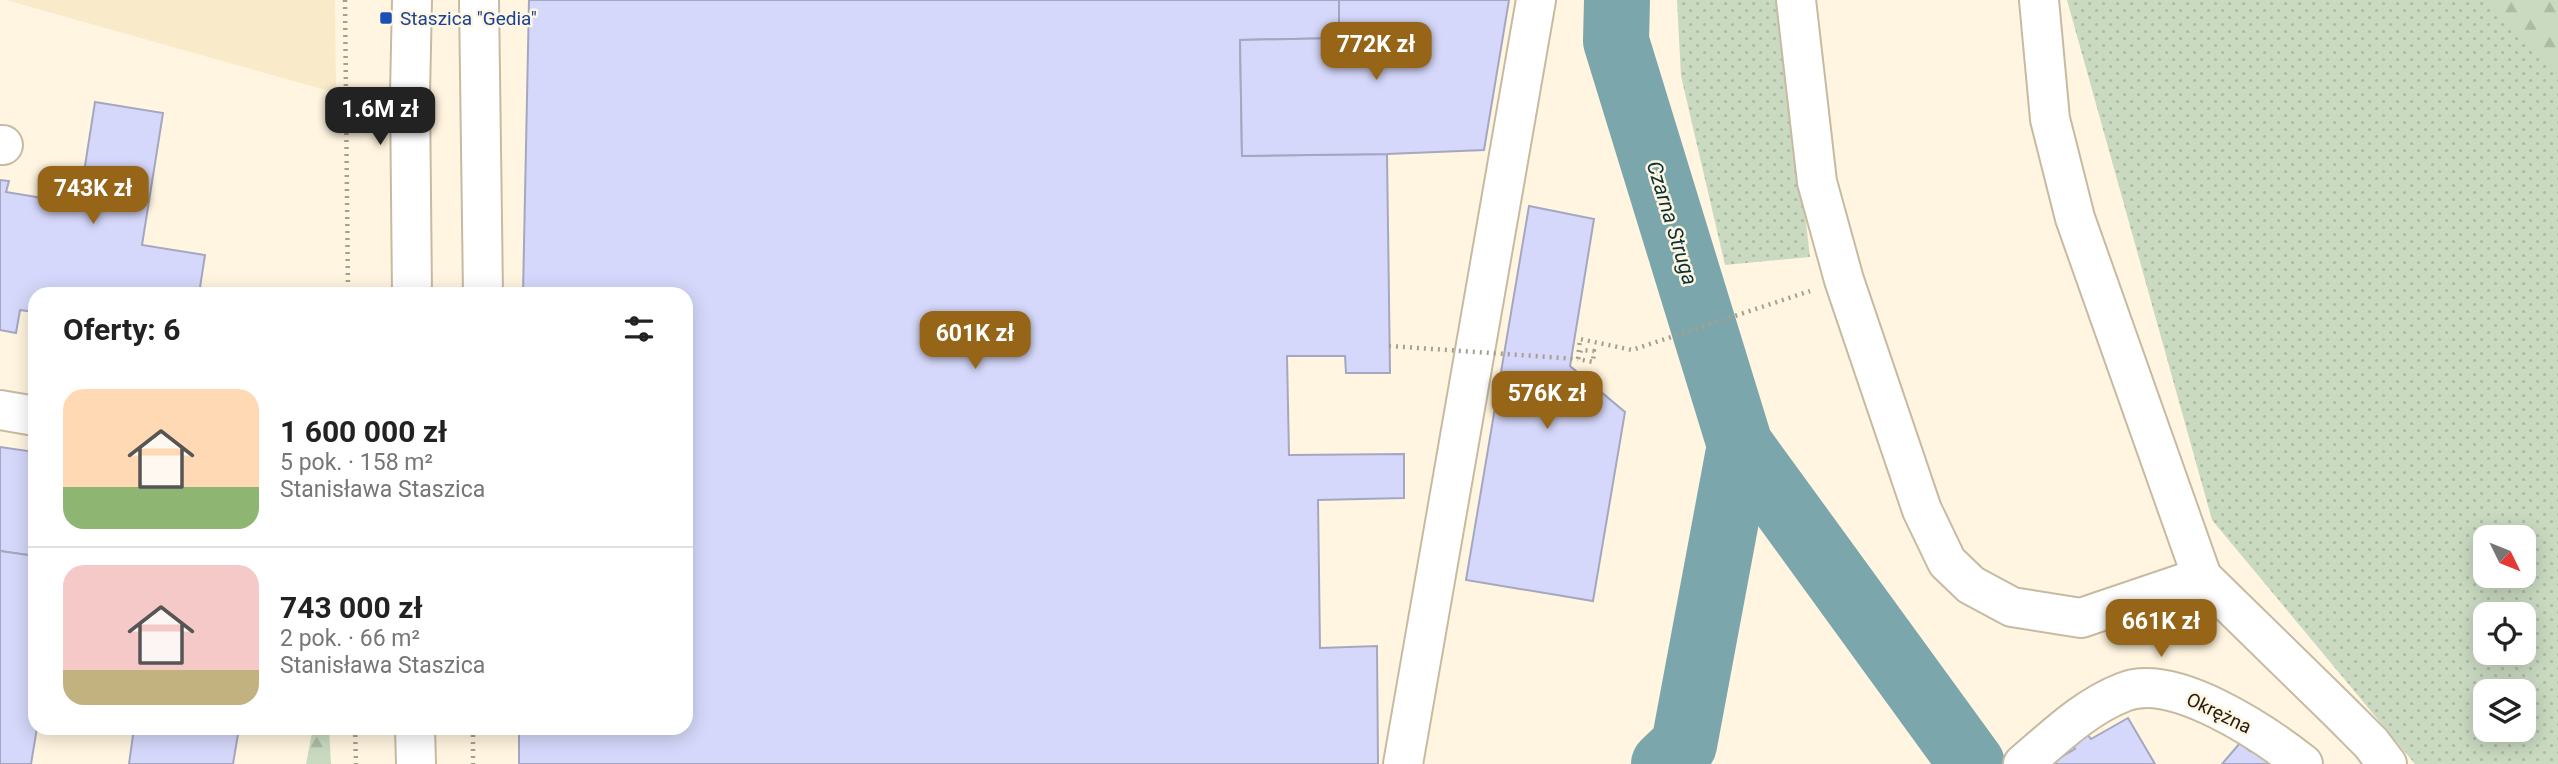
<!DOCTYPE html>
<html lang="pl">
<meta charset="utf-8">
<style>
:root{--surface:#fff;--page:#f2f2f2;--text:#222;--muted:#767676;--line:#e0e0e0;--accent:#966517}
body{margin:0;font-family:Roboto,sans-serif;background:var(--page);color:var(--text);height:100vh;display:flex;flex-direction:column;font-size:26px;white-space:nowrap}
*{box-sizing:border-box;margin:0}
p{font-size:23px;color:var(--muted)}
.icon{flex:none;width:38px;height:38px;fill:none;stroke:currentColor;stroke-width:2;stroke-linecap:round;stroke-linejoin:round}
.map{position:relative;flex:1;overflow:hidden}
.side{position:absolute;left:28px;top:287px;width:665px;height:448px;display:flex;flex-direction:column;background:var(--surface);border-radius:21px;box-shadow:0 4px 18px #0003}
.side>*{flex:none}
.needle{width:46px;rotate:133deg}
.controls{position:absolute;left:2473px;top:525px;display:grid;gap:14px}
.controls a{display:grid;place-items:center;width:63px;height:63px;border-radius:14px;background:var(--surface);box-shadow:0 4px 18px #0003;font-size:35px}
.price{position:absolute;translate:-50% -60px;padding:0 16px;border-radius:14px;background:var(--accent);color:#fff;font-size:23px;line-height:46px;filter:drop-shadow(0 2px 4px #0008)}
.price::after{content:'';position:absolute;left:50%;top:42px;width:21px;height:16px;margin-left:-10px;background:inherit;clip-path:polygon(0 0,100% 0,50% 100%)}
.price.on{background:#222;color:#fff}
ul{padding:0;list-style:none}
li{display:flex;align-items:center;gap:21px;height:175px;padding:0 35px}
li+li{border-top:2px solid var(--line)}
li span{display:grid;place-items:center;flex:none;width:196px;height:140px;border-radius:21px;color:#555}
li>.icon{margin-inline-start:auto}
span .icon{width:84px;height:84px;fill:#fffc;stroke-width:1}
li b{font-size:30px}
h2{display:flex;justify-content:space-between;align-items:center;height:84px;padding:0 35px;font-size:30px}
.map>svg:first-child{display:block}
.built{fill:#f9eac9}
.grass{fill:url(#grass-dots);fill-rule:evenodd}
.forest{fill:url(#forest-firs)}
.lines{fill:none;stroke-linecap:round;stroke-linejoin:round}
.river{stroke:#7ba6ac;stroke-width:66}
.building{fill:#d5d8fa;stroke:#a4a7c0;stroke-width:2}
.minor-casing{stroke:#c6bba2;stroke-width:42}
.path{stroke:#a79f8e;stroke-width:4.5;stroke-dasharray:2 5;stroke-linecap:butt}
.minor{stroke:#fff;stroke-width:38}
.path-bridge{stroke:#a79f8e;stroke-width:4.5;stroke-dasharray:2 5;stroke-linecap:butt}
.transit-dot{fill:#1a4fb4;stroke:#fff5e0;stroke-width:2.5}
.labels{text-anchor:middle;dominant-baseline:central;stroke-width:5;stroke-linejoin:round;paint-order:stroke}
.transit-label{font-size:19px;fill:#164399;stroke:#fff5e0;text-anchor:start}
.street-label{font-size:19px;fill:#211d13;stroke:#fff5e0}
.water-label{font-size:21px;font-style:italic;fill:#073339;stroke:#fff5e0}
</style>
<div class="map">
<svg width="2558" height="764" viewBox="0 0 2558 764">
<defs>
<pattern id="grass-dots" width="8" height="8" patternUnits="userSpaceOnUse" patternTransform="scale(1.75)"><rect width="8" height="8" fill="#cadac1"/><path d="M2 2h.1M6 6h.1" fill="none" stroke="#adbba5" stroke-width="1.8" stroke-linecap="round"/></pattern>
<pattern id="forest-firs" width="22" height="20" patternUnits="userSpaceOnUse" patternTransform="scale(1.75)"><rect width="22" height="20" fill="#cadac1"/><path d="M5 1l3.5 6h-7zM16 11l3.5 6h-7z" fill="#adbba5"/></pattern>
</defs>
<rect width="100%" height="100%" fill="#fff5e0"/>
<polygon class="built" points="6,0 335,0 336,93"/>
<g class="grass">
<polygon points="1677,0 1780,0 1810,257 1725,265 1681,76"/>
<path d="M2067 0H2485L2558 75V764H2415L2212 520ZM2485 537H2524V576H2485ZM2485 614H2524V653H2485ZM2485 691H2524V730H2485Z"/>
</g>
<g class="forest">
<polygon points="2483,0 2558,0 2558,77 2482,0"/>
<polygon points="313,728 329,728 331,764 306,764"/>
</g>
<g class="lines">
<g class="river">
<polyline points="1617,0 1616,41 1740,445 1972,764"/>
<polyline points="1664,764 1684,745 1740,445"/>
</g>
</g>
<g class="building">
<polygon points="529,0 1339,0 1339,38 1240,40 1242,156 1387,154 1390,373 1346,373 1345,356 1287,356 1289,455 1404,454 1404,498 1318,500 1320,648 1377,646 1378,764 519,764 519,728 686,728 686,294 523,294"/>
<polygon points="1339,0 1509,0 1484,150 1387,154 1242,156 1240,40 1339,38"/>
<polygon points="95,102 163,113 142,245 205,255 199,294 35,294 35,312 20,310 16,333 0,330 0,180 9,181 6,192 79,204"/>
<polygon points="1529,206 1594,219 1570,366 1625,412 1593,601 1466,580"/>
<polygon points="0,447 35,452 35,556 0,551"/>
<polygon points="0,551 35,556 37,728 31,764 0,764"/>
<polygon points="2128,718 2155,764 2049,764 2075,749 2072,744 2088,735 2091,739"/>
<polygon points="134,728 239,728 233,764 129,764"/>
<polygon points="2240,743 2250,751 2253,747 2273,764 2222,764"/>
</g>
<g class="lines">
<defs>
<g id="minor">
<polyline points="479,0 483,294"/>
<polyline points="1796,0 1817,182 1844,280 1922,510 1947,562 1971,585 2012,607 2081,618 2202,577"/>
<polyline points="2039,0 2050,119 2075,218 2202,577 2338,710 2371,743 2387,764"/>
<polyline points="0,145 3,145"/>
<polyline points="412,294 410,94 412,0"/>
<polyline points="0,410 35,416"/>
<polyline points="415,728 416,764"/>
<polyline points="1403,764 1536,0"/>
<path d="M2023 764C2055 737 2085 707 2124 692 2174 672 2265 734 2303 764"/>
</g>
</defs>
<use href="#minor" class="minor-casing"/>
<g class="path">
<polyline points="345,0 348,294"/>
<polyline points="1578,359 1581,350 1594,351 1593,362 1578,359 1580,339 1632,350 1810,291"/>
<polyline points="355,728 356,764"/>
<polyline points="473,728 473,764"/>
</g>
<use href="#minor" class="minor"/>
<polyline class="path-bridge" points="1389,346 1578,359"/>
</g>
<rect class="transit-dot" x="379" y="11" width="14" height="14" rx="3.5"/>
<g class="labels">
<g class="transit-label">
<text x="400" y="18">Staszica "Gedia"</text>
</g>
<g class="street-label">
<text transform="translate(2219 713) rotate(26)">Okrężna</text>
</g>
<g class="water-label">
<text transform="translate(1672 223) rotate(73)">Czarna Struga</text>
</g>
</g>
</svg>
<div class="controls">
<a><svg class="needle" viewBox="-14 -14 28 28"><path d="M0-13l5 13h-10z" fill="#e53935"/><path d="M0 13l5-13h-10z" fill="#767676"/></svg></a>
<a><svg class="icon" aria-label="locate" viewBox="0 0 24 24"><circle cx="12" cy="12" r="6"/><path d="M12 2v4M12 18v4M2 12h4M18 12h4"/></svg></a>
<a><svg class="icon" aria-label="layers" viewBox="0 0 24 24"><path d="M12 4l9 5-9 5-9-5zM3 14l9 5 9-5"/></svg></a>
</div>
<b class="price" style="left:1376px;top:82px">772K zł</b>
<b class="price on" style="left:380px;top:147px">1.6M zł</b>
<b class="price" style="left:93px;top:226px">743K zł</b>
<b class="price" style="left:975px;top:371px">601K zł</b>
<b class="price" style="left:1547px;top:431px">576K zł</b>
<b class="price" style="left:2161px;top:659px">661K zł</b>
<section class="side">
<h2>Oferty: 6<svg class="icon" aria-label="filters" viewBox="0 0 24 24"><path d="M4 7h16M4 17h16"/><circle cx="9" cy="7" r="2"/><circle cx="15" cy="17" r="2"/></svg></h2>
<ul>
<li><span style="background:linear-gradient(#ffd9b3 70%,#8fb573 0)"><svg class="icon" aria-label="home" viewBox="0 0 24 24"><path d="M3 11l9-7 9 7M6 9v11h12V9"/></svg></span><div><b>1 600 000 zł</b><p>5 pok. · 158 m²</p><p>Stanisława Staszica</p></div></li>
<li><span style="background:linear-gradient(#f6c9c9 75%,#c2b280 0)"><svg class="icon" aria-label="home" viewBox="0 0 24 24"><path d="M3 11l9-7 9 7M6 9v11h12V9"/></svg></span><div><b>743 000 zł</b><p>2 pok. · 66 m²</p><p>Stanisława Staszica</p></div></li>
</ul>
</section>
</div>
